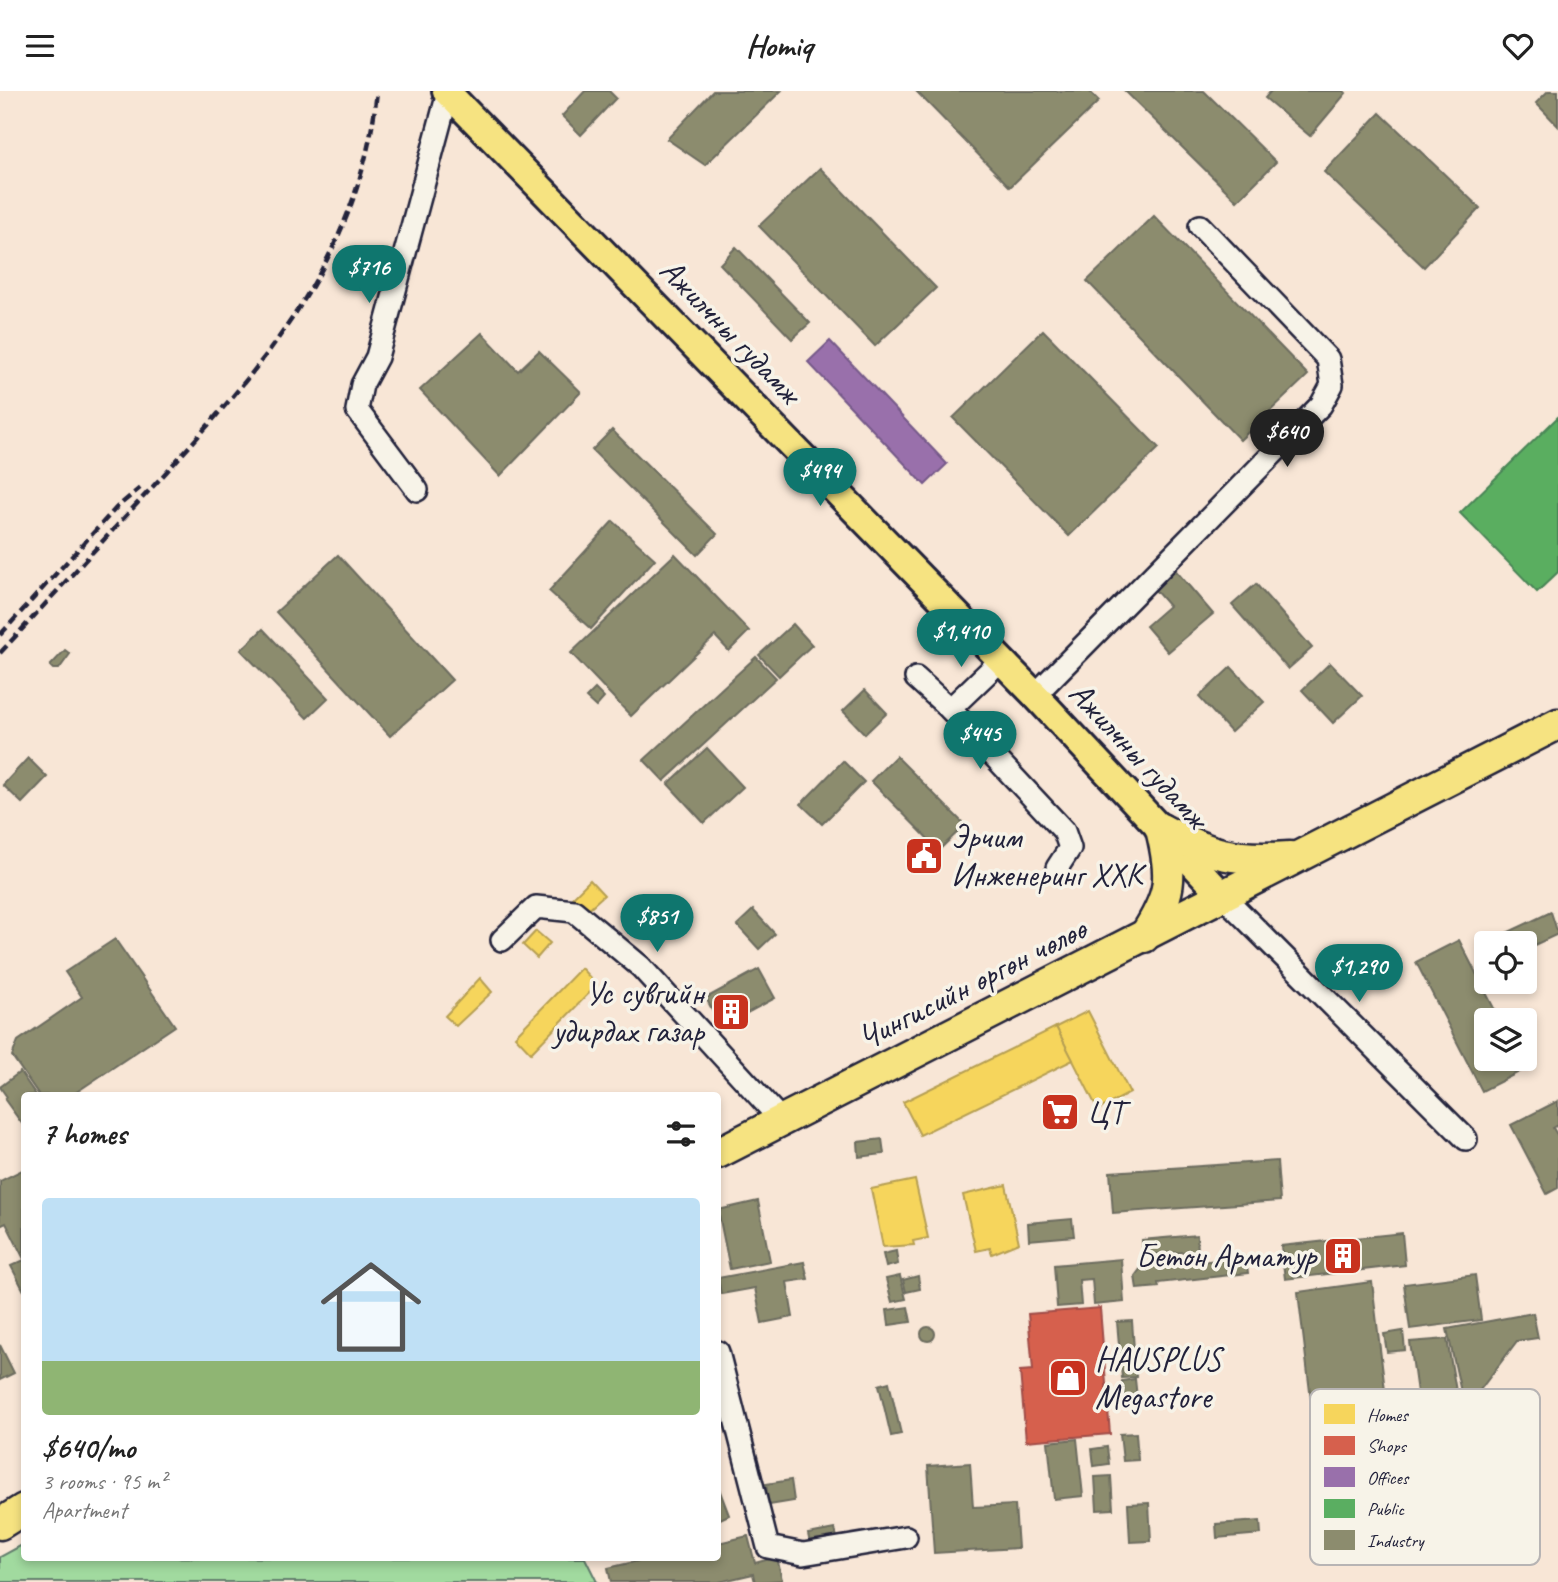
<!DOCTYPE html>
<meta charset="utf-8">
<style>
:root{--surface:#fff;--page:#f2f2f2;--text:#222;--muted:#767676;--line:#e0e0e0;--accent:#0f766e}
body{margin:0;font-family:Caveat,sans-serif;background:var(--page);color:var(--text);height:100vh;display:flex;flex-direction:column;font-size:26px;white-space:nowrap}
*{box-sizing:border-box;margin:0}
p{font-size:23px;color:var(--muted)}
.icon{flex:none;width:38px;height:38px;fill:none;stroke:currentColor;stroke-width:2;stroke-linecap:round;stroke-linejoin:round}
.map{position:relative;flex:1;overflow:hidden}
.sheet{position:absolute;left:21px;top:1001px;width:700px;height:469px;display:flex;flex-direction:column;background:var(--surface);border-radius:7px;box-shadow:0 4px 10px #0003}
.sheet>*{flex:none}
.fabs{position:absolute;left:1474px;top:840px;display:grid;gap:14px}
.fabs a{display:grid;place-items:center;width:63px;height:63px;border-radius:7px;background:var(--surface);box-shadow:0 4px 10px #0003;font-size:35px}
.price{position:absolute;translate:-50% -60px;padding:0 16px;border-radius:24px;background:var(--accent);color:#fff;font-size:23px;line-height:46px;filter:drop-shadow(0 2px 4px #0008)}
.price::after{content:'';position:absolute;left:50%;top:42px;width:21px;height:16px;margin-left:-10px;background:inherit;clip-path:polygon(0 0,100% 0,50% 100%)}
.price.current{background:#222;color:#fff}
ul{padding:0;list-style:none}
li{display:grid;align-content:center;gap:14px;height:371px;padding:0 21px}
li+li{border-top:2px solid var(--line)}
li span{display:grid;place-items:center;height:217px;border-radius:7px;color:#555}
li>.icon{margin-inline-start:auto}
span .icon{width:126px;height:126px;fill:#fffc;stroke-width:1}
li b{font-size:30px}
h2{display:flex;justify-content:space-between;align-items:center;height:84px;padding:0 21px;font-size:30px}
header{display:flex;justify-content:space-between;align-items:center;height:91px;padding:0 21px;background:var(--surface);font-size:32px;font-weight:800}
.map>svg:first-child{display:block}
.green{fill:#a1da9f;stroke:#627e6d;stroke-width:2}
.homes{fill:#f6d55c;stroke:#b69f52;stroke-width:2}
.shops{fill:#d6604d;stroke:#a04d48;stroke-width:2}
.offices{fill:#9970ab;stroke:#755989;stroke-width:2}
.public{fill:#5aae61;stroke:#498456;stroke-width:2}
.industry{fill:#8c8c6e;stroke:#6c6c5f;stroke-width:2}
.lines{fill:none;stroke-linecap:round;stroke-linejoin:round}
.minor-casing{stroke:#22223b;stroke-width:26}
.major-casing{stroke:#22223b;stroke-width:32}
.highway-casing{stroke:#22223b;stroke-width:35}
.minor{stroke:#f7f3e8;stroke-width:21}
.major{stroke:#f6e381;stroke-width:26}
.highway{stroke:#f6e381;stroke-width:30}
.rail{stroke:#22223b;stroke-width:4.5;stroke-dasharray:10 5;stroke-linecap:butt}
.labels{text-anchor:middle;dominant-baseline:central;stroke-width:7;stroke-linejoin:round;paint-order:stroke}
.street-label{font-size:33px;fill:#22223b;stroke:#f7f3e8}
.poi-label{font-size:33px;fill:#22223b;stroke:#f7f3e8;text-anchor:start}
.key{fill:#f7f3e8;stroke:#b7b4b4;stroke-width:2}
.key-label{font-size:19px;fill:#22223b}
</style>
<header><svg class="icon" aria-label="menu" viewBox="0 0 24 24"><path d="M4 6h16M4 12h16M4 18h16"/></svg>Homiq<svg class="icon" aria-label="heart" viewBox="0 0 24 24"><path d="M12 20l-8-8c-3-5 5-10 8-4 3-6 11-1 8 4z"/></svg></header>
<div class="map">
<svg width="1558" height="1491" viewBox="0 0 1558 1491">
<rect width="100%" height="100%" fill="#f8e6d6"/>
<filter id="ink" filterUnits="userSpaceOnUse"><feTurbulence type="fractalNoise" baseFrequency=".0143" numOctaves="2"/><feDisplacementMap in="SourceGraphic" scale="14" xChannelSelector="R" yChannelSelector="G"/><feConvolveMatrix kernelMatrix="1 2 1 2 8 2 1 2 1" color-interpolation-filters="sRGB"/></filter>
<g filter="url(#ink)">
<polygon class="green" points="24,1453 24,1466 585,1467 597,1491 0,1491 0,1466"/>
<g class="homes">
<polygon points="590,789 604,804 585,821 572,807"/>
<polygon points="536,840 550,852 537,867 523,854"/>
<polygon points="581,877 597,894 531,962 515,945"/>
<polygon points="480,887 492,901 456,935 445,925"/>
<polygon points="1088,920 1130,1002 1098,1019 1056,936"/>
<polygon points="1056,936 1073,969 920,1044 903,1011"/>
<polygon points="915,1089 928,1147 913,1150 914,1154 883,1156 871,1098"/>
<polygon points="1006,1094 1019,1152 992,1163 990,1157 976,1160 963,1104"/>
</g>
<polygon class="shops" points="1100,1217 1110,1343 1026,1350 1020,1280 1033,1279 1028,1223"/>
<polygon class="offices" points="830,250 947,373 925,394 808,271"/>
<polygon class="public" points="1558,326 1558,481 1537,501 1460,422"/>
<g class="industry">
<polygon points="585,0 609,0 616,7 581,44 562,25"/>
<polygon points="713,0 781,0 705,74 667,48"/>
<polygon points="916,0 1089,0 1099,10 1010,96"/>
<polygon points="1125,0 1204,0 1276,71 1237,110"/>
<polygon points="1271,0 1344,0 1346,2 1310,45 1265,7"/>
<polygon points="1548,0 1558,0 1558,35 1536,12"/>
<polygon points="1380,22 1480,117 1424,176 1324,81"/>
<polygon points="820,77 936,197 875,255 759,135"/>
<polygon points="1154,125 1308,284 1240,349 1087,190"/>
<polygon points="736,156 810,232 792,248 720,173"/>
<polygon points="1043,239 1159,357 1069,445 953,327"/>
<polygon points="482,242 518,280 539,260 581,301 500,385 420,299"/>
<polygon points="612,339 717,443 697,464 592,359"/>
<polygon points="613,430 655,468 591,538 549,500"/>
<polygon points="675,463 749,540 729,560 715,545 631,625 571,562"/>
<polygon points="338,464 452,589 390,645 276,521"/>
<polygon points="1171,474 1213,523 1168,561 1146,535 1169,515 1149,492"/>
<polygon points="1256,493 1312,557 1288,578 1232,514"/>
<polygon points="793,533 812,554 779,585 759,564"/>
<polygon points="263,538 328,607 307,627 241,559"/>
<polygon points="65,559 70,563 59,578 53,578 50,575"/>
<polygon points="756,566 776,587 664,690 644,669"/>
<polygon points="1330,572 1362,605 1333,632 1302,599"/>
<polygon points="1231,576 1264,611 1231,641 1199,606"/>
<polygon points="595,598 604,607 596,616 586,607"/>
<polygon points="865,599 887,622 865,643 843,620"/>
<polygon points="707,657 743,696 704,732 668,693"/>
<polygon points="896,665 965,734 939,759 871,690"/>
<polygon points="28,667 47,686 22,712 3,694"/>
<polygon points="843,670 864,691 822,733 801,713"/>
<polygon points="753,819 775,843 759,858 737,834"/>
<polygon points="1551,821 1558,843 1524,859 1524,852 1499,852 1496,847"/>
<polygon points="115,848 175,935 72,1004 39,1004 12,965 18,950 82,906 65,881"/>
<polygon points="1459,849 1500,929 1486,929 1486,968 1519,968 1525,978 1482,1000 1416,871"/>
<polygon points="759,878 775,907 721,936 706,907"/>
<polygon points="20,981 36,1004 24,1004 23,1034 5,1009 7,1006 0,996"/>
<polygon points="1558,1010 1558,1034 1553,1037 1558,1045 1558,1097 1547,1103 1511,1034"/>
<polygon points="882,1048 884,1063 859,1066 858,1051"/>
<polygon points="1277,1070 1280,1110 1113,1122 1110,1081"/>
<polygon points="24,1078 24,1168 6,1132 0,1135 0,1090"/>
<polygon points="758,1110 770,1170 730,1178 718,1119"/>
<polygon points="1072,1128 1074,1145 1029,1149 1028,1132"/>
<polygon points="1402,1142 1405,1174 1285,1188 1281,1155"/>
<polygon points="1197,1144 1198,1160 1143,1164 1142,1149"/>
<polygon points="896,1160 898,1173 886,1176 883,1163"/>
<polygon points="1246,1166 1248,1182 1158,1192 1159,1196 1137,1198 1135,1185 1141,1177"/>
<polygon points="1121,1168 1124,1211 1094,1214 1092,1188 1079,1189 1081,1214 1057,1216 1054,1174"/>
<polygon points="24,1169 24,1200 11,1175"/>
<polygon points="804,1171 808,1188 787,1191 793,1226 762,1232 755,1197 721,1203 718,1187"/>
<polygon points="1475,1184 1481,1229 1410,1238 1404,1193"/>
<polygon points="900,1185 906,1208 892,1211 886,1188"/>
<polygon points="918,1185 920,1198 906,1201 903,1189"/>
<polygon points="1372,1191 1392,1358 1318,1367 1298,1201"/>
<polygon points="908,1216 911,1231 889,1234 887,1219"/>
<polygon points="1533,1222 1538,1247 1517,1250 1465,1319 1447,1238"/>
<polygon points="1132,1230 1136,1286 1122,1287 1117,1231"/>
<circle cx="928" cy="1243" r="7"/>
<polygon points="1403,1240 1405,1259 1387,1261 1384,1243"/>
<polygon points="1447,1248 1461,1329 1421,1331 1410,1251"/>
<polygon points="0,1254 14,1282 0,1289"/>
<polygon points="1135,1288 1138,1316 1125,1318 1122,1290"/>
<polygon points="889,1291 901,1343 891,1345 879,1294"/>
<polygon points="1136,1342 1138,1369 1123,1370 1120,1343"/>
<polygon points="1077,1348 1083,1405 1054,1408 1048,1351"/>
<polygon points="1107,1356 1109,1373 1094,1375 1092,1358"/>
<polygon points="970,1372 973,1416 1015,1414 1018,1457 934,1462 928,1375"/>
<polygon points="1111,1385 1113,1418 1097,1419 1095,1386"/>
<polygon points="791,1389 794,1410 769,1414 766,1393"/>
<polygon points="718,1395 729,1424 718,1429"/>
<polygon points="1149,1412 1151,1450 1130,1451 1128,1413"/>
<polygon points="1260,1430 1261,1443 1217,1447 1216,1433"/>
<polygon points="835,1438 838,1451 811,1457 808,1443"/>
<polygon points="748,1445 755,1472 777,1466 782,1489 755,1491 753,1483 719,1491 611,1491 608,1477 655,1466 718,1466 718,1452"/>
</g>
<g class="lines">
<defs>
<g id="minor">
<polyline points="417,399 357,319 362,294 377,266 448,2"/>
<polyline points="916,587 950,618 1064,740 1070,757 1057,777"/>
<polyline points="1035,604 1321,314 1332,294 1328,268 1200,135"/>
<polyline points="950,618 1001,569"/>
<polyline points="1224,806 1466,1048"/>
<polyline points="502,849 536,816 574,820 641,876 782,1030"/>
<polyline points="718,1261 768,1456 803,1463 906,1446"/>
</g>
<polyline id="major" points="446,0 1035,604 1224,806"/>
<g id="highway">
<path d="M1161 738C1212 764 1233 770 1290 766"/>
<path d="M1144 846C1172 803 1173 787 1161 738"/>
<polyline points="718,1062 1558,633"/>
<polyline points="0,1433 24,1418"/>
</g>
</defs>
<use href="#minor" class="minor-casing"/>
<use href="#major" class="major-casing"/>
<use href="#highway" class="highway-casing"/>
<use href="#minor" class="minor"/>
<use href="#major" class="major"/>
<use href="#highway" class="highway"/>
<g class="rail">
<polyline points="0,544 116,417 140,397"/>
<path d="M0 562C53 505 105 447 158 390 266 271 360 166 377 0"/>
</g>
</g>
</g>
<defs>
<symbol id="civic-square" viewBox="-11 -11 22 22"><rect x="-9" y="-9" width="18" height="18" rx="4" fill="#c8321e" stroke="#f7f3e8"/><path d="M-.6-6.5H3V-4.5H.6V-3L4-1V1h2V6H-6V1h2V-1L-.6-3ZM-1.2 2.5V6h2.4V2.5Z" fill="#fff"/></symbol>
<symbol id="building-square" viewBox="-11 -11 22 22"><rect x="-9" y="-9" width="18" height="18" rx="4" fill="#c8321e" stroke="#f7f3e8"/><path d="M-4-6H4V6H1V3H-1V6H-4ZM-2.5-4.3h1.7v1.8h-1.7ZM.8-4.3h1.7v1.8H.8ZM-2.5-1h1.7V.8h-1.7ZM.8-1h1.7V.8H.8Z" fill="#fff"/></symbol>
<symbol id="supermarket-square" viewBox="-11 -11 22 22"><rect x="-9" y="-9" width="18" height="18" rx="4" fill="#c8321e" stroke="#f7f3e8"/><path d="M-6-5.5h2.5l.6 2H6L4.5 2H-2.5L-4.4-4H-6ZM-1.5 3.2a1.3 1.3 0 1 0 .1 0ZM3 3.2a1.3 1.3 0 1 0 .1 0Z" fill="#fff"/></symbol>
<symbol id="shop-square" viewBox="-11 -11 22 22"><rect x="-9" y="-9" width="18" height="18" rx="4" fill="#c8321e" stroke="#f7f3e8"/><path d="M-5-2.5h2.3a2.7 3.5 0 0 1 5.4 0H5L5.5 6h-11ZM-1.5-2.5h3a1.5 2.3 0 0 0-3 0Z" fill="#fff"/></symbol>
</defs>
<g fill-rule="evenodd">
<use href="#civic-square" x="902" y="743" width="44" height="44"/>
<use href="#building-square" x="709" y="899" width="44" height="44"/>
<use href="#supermarket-square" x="1038" y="999" width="44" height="44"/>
<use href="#building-square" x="1321" y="1143" width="44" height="44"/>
<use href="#shop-square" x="1046" y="1265" width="44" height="44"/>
</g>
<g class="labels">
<g class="street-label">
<text transform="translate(731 240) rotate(46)">Ажилчны гудамж</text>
<text transform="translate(1139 664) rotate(47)">Ажилчны гудамж</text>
<text transform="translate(972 892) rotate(-27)">Чингисийн өргөн чөлөө</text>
</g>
<g class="poi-label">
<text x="951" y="746">Эрчим<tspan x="951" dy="38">Инженеринг ХХК</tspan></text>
<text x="704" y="902" text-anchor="end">Ус сувгийн<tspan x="704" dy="38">удирдах газар</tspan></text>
<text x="1087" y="1021">ЦТ</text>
<text x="1316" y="1165" text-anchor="end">Бетон Арматур</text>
<text x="1095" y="1268">HAUSPLUS<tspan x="1095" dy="38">Megastore</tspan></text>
</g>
</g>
<rect x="1310" y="1298" width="230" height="176" rx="10" class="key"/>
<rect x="1324" y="1313" width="31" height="20" fill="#f6d55c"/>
<rect x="1324" y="1345" width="31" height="19" fill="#d6604d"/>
<rect x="1324" y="1376" width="31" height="20" fill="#9970ab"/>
<rect x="1324" y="1408" width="31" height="19" fill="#5aae61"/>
<rect x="1324" y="1439" width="31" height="20" fill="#8c8c6e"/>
<g class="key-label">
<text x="1367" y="1330">Homes</text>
<text x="1367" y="1361">Shops</text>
<text x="1367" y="1393">Offices</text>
<text x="1367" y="1424">Public</text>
<text x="1367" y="1456">Industry</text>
</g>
</svg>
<div class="fabs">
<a><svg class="icon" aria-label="locate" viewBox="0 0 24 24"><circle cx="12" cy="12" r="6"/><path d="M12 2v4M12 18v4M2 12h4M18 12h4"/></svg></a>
<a><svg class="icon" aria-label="layers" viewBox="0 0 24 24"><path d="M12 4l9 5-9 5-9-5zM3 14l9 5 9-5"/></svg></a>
</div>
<b class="price" style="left:369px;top:214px">$716</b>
<b class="price current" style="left:1287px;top:378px">$640</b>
<b class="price" style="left:820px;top:417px">$494</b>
<b class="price" style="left:961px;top:578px">$1,410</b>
<b class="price" style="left:980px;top:680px">$445</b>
<b class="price" style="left:657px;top:863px">$851</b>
<b class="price" style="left:1359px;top:913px">$1,290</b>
<section class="sheet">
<h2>7 homes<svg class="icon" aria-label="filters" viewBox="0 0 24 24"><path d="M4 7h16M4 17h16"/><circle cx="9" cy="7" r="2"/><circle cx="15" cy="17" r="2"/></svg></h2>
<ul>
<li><span style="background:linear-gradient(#bfe0f5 75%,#8fb573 0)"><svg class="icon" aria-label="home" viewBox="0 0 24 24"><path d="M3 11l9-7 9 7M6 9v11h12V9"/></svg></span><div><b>$640/mo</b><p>3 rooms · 95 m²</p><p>Apartment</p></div></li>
</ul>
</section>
</div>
